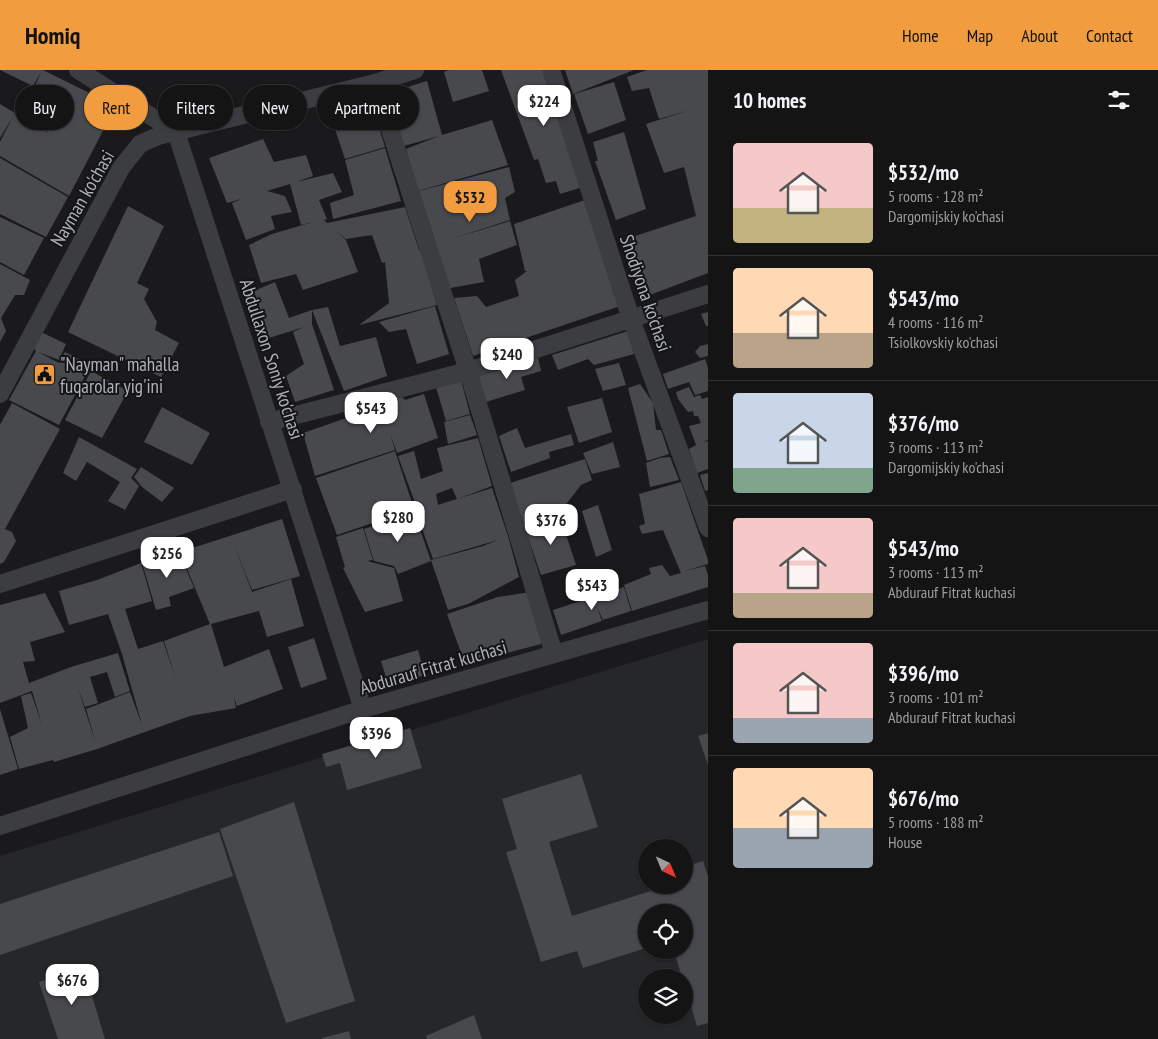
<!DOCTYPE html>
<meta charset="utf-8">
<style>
:root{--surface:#141415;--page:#1d1d1e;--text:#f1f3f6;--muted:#9d9ea0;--line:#333334;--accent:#f19c3e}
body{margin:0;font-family:"PT Sans Narrow",sans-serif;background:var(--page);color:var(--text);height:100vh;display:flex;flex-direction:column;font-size:19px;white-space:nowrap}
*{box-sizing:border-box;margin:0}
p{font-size:16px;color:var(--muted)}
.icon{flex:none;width:28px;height:28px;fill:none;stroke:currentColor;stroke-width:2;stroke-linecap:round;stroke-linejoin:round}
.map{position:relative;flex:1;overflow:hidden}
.sheet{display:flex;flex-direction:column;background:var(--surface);width:450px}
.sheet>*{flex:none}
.top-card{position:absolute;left:15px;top:15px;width:475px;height:45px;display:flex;gap:10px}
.needle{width:32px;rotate:136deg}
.buttons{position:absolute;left:638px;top:769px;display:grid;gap:10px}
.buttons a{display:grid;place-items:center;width:55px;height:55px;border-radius:50%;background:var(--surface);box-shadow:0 1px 4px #0004,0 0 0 1px var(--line);font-size:25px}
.price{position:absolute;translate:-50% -42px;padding:0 11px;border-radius:10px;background:#fff;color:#222;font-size:16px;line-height:32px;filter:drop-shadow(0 1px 2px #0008)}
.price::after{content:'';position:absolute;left:50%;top:30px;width:15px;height:11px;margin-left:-8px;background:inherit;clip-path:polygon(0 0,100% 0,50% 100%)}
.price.active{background:var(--accent);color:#111}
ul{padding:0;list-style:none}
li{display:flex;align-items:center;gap:15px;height:125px;padding:0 25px}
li+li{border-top:1px solid var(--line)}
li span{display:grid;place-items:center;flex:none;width:140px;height:100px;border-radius:5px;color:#555}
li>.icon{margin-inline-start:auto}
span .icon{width:60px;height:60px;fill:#fffc;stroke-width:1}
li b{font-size:21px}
h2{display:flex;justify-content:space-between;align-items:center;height:60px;padding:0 25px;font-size:21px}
.tag{padding:0 18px;border-radius:22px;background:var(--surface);box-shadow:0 1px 4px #0004,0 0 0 1px var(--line);font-size:18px;line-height:45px}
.tag.active{background:var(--accent);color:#111}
header{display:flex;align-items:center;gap:30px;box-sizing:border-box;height:70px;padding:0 25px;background:var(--accent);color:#111}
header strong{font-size:24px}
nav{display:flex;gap:28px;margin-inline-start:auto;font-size:18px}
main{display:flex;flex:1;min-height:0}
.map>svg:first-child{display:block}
.built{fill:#262729;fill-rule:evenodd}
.building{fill:#47494c}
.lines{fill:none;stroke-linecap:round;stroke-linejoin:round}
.minor{stroke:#3b3d41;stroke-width:18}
.labels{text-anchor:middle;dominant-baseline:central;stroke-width:4;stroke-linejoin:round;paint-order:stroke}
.street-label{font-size:19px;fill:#adb3bc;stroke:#151517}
.poi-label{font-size:19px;fill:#adb3bc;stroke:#151517;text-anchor:start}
</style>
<header>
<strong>Homiq</strong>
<nav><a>Home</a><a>Map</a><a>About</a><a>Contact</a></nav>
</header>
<main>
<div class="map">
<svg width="708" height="969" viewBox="0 0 708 969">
<rect width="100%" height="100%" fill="#1a1a1c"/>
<path class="built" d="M708 569V969H0V786ZM646 778H684V815H646ZM646 842H684V880H646ZM646 908H684V945H646Z"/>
<g class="building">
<polygon points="0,0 43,0 116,36 69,126 0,86 0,72 14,44 47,62 61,34 34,18 41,2 33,16"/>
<polygon points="449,0 482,0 489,21 453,32 444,2"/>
<polygon points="501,0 546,0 572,78 564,81 573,79 583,117 560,124 556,111 546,113 538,89 534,90"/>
<polygon points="565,0 634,0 573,24"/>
<polygon points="647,0 708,0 708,203 642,228 623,170 696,146 684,97 664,103 646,54 690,40 659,49 649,18 632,21 627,7"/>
<polygon points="427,11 442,65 492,50 508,95 418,121 406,79 439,66 404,76 388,23"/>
<polygon points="614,12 626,50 588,64 574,24"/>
<polygon points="371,33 385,77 345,89 331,47"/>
<polygon points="0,34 15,43 0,68"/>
<polygon points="624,62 646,139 616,150 595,91 598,91 593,72"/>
<polygon points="263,69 274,92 306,85 313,106 296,112 333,103 342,122 319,130 327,149 324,150 327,153 405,137 419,180 421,179 437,235 359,255 389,233 385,192 382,193 372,165 346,169 336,161 346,170 358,202 303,220 296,204 261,213 249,175 272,164 313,152 301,155 290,114 267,121 285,126 292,142 271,146 275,159 246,170 232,133 241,129 227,133 209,88"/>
<polygon points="385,78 401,131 333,149 330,133 354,125 345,90"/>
<polygon points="0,88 68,127 46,167 0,144"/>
<polygon points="509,97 515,122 505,128 510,150 448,170 510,151 517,175 479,189 484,212 450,218 419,121"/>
<polygon points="588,129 620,236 473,286 454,228 477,226 486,237 519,226 515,210 527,201 525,201 514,154"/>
<polygon points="128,136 164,156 137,213 149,219 144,229 157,252 155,260 179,273 161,307 68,262"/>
<polygon points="0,147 44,168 24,205 0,192"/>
<polygon points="0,194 30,210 24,225 15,225 1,248 6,261 0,272"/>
<polygon points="275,212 289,248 312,240 312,254 334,320 295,332 286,306 304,294 293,262 304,257 269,268 254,221"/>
<polygon points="435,236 449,284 417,294 406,259 389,262 379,252"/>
<polygon points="328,237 340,276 376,267 387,306 344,321 312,240"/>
<polygon points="708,242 708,256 706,256 701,244"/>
<polygon points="628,261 634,284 594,295 588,289 558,300 552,285"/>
<polygon points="41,262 66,274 59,290 38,282 59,293 65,282 91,295 59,355 9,330 36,281 33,277"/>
<polygon points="708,274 708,286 700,288 695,282 700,276"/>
<polygon points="538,288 541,301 521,307 525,320 486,332 478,306"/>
<polygon points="705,289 708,298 708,321 695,325 689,312 668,319 663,304"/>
<polygon points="619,293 626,315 603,321 595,299"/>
<polygon points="91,301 128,321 102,368 65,350"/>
<polygon points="461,310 470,344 446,351 436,317"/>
<polygon points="640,314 653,333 656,360 661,360 669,384 647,391 628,318"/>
<polygon points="689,317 694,327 700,325 702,329 708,327 708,370 702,372 708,371 708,399 697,403 689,379 696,375 689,356 701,353 698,346 694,346 693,341 688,342 678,329 676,322"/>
<polygon points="424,324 438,368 397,383 390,363 395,380 315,406 303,363 381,336 380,334 401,326 405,330"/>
<polygon points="602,328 612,362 579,373 567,337"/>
<polygon points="12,333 60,359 5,459 12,462 16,471 4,492 0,494 0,355"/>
<polygon points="162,337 210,363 192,395 144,372"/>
<polygon points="470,345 477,365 448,374 444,352"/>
<polygon points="517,358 525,378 571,364 574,375 549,382 550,388 511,402 499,366"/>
<polygon points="79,367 137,399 131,408 139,416 125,440 108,431 120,412 87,392 76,411 63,403"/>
<polygon points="478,368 492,416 457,429 452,418 436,424 438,435 428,438 492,418 508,466 519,507 468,534 448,540 431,490 483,476 498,470 433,489 416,442 418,441 398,386 414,381 421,409 443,401 437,378"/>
<polygon points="613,372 620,397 592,404 583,383"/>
<polygon points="395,381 414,439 337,465 316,408"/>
<polygon points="670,387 679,410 650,417 646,393 660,388"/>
<polygon points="585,389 592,410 581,415 564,437 523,452 510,413"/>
<polygon points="141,397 174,418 162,432 142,417 134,407"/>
<polygon points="708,403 708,420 705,421 700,405"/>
<polygon points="681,412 708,490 708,494 685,501 705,496 708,505 708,517 632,541 624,515 651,504 649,498 662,495 670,506 681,503 663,460 642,464 639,456 645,454 639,424"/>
<polygon points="598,435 612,480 596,487 582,441"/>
<polygon points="414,442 431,491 398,504 394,496 374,491 364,459"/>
<polygon points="560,446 576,495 541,505 525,459"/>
<polygon points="282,449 300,506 252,520 233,472 252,522 291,509 304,556 267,567 259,541 211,554 224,597 269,579 283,619 237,636 234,627 236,638 190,646 97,679 54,692 53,690 19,699 10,667 28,658 21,626 31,623 42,655 32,621 0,633 0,535 45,523 65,562 30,572 35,591 23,592 29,613 71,597 118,583 130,621 115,627 107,602 90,607 98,633 85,637 78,618 96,674 86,639 130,622 142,655 122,584 108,544 69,555 59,521 97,510 141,493 152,531 125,539 138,579 163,571 176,609 164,571 210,554 180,482"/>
<polygon points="363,458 373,490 367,491 394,498 403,531 365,542 343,498 345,497 336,467"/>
<polygon points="179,482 194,518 169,527 171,536 156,540 142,493"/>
<polygon points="624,517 631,541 603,550 597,537 602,551 561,565 553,540"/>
<polygon points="530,522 545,573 465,594 447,544 498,527"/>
<polygon points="314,568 327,609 301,618 288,577"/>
<polygon points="418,580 425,605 389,617 381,591"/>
<polygon points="0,639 18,699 0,705"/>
<polygon points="410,658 422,698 347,720 340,693 326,697 322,684"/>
<polygon points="708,663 708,695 698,666"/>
<polygon points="581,704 598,757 549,772 572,846 654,820 653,815 684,815 684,797 703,791 708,806 708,953 697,956 684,913 684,908 682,908 674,880 684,880 684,842 646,842 646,878 583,898 577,881 541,892 506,782 517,779 502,729"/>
<polygon points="294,732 355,931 286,953 220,759"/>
<polygon points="219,762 233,806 0,885 0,834"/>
<polygon points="83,896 105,969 58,969 39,912"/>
<polygon points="474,945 482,969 427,969 426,966"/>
<polygon points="349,961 351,969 322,969 322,968"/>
</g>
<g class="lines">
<g class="minor">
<path d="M78 0 176 62C238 254 302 446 363 639"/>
<polyline points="551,0 631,249 708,458"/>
<polyline points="375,13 468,301 554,584"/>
<polyline points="0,324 121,98 140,74 158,66 375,13 415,0"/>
<polyline points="269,352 468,301 708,224"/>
<polyline points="0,514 293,419"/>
<polyline points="0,756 363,639 708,540"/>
</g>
</g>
<defs>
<symbol id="civic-square" viewBox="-11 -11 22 22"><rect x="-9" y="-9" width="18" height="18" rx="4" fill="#f19c3e" stroke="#151517"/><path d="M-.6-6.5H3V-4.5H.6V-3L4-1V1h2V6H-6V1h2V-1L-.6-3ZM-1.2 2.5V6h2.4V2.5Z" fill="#111"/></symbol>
</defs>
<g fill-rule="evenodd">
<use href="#civic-square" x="32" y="292" width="25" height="25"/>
</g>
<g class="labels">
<g class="street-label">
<text transform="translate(82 128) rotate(-60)">Nayman ko'chasi</text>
<text transform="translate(646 223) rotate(71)">Shodiyona ko'chasi</text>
<text transform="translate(272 289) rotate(72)">Abdullaxon Soniy ko'chasi</text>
<text transform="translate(433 597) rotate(-16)">Abdurauf Fitrat kuchasi</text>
</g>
<g class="poi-label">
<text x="60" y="294">"Nayman" mahalla<tspan x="60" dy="22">fuqarolar yig'ini</tspan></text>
</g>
</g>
</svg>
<div class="buttons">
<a><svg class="needle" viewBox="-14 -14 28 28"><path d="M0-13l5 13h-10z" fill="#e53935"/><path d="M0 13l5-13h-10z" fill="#9d9ea0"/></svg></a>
<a><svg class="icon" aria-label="locate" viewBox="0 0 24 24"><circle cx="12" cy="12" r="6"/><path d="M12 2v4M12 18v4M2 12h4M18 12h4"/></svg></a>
<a><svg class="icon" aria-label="layers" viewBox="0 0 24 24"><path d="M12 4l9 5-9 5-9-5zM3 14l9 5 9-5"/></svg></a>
</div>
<b class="price" style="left:544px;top:57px">$224</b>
<b class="price active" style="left:470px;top:153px">$532</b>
<b class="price" style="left:507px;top:310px">$240</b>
<b class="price" style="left:371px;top:364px">$543</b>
<b class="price" style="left:398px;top:473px">$280</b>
<b class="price" style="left:551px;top:476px">$376</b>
<b class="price" style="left:167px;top:509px">$256</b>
<b class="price" style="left:592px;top:541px">$543</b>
<b class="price" style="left:376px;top:689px">$396</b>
<b class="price" style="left:72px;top:936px">$676</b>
<div class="top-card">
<a class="tag">Buy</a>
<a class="tag active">Rent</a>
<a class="tag">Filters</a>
<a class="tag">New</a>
<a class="tag">Apartment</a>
</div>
</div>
<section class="sheet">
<h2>10 homes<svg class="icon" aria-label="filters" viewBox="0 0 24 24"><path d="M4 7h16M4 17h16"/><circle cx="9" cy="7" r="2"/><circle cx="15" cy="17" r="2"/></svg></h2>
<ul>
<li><span style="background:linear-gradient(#f6c9c9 65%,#c2b280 0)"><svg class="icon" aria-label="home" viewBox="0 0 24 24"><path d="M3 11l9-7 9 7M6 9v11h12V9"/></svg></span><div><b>$532/mo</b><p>5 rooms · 128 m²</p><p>Dargomijskiy ko'chasi</p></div></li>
<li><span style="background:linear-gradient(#ffd9b3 65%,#b9a48a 0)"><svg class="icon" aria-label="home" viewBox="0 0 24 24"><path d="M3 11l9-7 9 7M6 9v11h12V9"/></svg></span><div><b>$543/mo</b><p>4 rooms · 116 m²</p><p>Tsiolkovskiy ko'chasi</p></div></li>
<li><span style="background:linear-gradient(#c9d6e8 75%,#7fa58c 0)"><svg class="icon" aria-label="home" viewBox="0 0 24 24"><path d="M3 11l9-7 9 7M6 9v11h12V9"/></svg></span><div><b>$376/mo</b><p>3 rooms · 113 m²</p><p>Dargomijskiy ko'chasi</p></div></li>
<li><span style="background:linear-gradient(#f6c9c9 75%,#b9a48a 0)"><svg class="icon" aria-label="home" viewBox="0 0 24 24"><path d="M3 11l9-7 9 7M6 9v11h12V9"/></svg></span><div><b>$543/mo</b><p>3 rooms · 113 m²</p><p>Abdurauf Fitrat kuchasi</p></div></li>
<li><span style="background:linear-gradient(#f6c9c9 75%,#9aa5b1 0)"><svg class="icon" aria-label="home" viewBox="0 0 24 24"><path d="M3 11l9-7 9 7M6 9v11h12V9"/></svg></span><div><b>$396/mo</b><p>3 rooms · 101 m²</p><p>Abdurauf Fitrat kuchasi</p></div></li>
<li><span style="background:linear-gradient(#ffd9b3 60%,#9aa5b1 0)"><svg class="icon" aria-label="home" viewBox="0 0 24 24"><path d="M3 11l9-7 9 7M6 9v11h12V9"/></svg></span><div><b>$676/mo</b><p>5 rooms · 188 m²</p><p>House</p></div></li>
</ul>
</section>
</main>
